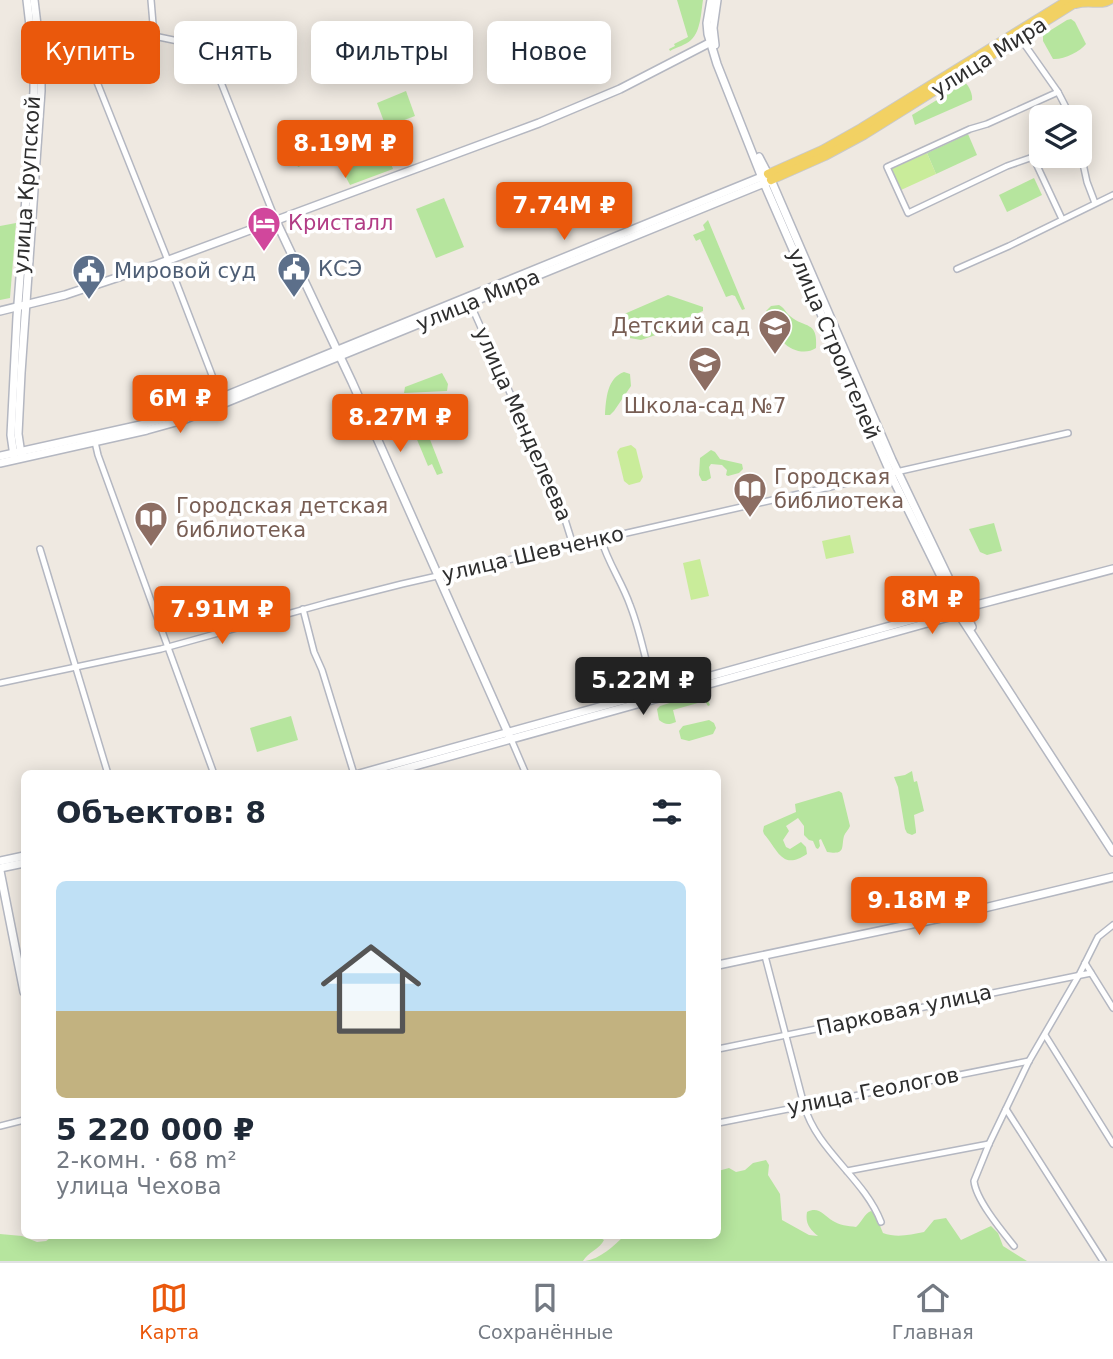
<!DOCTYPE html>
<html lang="ru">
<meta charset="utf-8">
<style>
:root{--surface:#fff;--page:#f6f6f7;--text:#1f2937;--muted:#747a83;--line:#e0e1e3;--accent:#ea580c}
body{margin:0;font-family:"DejaVu Sans",sans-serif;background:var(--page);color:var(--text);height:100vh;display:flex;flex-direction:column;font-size:26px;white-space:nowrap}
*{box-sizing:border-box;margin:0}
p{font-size:23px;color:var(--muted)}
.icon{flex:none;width:38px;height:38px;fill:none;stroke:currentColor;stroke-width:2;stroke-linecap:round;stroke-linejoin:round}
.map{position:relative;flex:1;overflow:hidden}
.sheet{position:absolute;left:21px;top:770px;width:700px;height:469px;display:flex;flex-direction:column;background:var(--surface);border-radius:10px;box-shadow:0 4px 18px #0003}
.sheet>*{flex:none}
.top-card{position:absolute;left:21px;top:21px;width:700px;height:63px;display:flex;gap:14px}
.controls{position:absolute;left:1029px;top:105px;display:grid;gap:14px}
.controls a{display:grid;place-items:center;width:63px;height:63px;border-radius:10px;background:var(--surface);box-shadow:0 4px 18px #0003;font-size:35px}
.price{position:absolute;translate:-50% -60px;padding:0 16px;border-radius:7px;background:var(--accent);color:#fff;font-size:23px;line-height:46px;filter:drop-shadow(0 2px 4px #0008)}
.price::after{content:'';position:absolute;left:50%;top:42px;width:21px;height:16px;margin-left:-10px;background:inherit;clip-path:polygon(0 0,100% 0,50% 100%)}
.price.active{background:#222;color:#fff}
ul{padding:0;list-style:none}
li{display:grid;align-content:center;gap:14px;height:371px;padding:0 35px}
li span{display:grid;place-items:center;height:217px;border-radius:10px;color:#555}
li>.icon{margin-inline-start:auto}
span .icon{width:126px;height:126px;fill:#fffc;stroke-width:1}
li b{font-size:30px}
h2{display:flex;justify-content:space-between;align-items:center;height:84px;padding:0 35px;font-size:30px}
.chip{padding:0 24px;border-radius:10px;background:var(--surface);box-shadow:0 4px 18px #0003;font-size:24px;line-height:63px}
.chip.active{background:var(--accent);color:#fff}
.tab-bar{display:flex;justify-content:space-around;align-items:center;height:98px;border-top:2px solid var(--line);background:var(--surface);font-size:19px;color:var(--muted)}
.tab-bar a{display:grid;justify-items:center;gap:4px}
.tab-bar .active{color:var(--accent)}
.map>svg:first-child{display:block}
.green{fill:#b6e59e}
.pitch{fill:#c9ec9a}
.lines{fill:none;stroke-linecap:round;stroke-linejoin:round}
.street-casing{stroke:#b4b7c1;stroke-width:8}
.secondary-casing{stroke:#b4b7c1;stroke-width:10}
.primary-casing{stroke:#c9c9c9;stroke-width:10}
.street{stroke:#fff;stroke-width:5}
.secondary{stroke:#fff;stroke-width:7}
.primary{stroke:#f2d163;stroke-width:8}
.labels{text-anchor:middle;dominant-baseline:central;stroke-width:7;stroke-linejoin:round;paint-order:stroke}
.street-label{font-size:21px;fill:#2e2e2e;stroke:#fff}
.hotel-label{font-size:21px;fill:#b23c85;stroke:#fff;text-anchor:start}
.service-label{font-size:21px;fill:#4e5e75;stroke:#fff;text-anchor:start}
.education-label{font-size:21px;fill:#785e54;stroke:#fff;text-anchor:start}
</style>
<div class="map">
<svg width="1113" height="1261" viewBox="0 0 1113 1261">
<rect width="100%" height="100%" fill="#efe9e1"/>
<g class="green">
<path d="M677 0H703C701 12 701 31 691 40 686 45 677 47 670 51L669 49 675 46 674 44 688 37Z"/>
<path d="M1071 19 1075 22 1086 44C1080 52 1063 60 1053 59L1043 41V35L1067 20Z"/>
<path d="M965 83C969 85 973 95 972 100L915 125 912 115Z"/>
<polygon points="406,91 415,116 386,127 377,103"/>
<polygon points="313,131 324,157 298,167 287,141"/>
<polygon points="968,134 977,155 936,174 927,153"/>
<polygon points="385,148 393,169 350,185 340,166"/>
<polygon points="1034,178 1042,195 1007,212 999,195"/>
<polygon points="444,198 464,247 436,258 416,209"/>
<polygon points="708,220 745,309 742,310 735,296 732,295 726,297 700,239 696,241 693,235 705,230 703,225"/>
<polygon points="16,223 10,298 0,300 0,226"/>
<polygon points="668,295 703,307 703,311 687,318 676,328 641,340 613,335 615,318"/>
<path d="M779 305C785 308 785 312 790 316 805 329 818 320 816 348 806 355 791 351 783 342 781 339 780 334 778 331 771 324 768 321 766 311L771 306Z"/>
<path d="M624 372 630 374 631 386 614 411 610 415H605C606 399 607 378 624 372Z"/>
<polygon points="442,373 448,384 447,391 404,393 405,387"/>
<polygon points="417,406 443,473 437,475 432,464 428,466 413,430 416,427 408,410"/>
<polygon points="711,450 715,452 720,459 742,464 743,469 739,473 728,476 726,475 727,470 722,465 711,464 709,467 711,478 706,481 702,481 699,475 700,458"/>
<polygon points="994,523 1002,551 987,555 980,552 969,529"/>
<path d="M695 695H705L710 705 708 706 705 701 673 710 676 722C669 725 665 725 659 720L657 709 660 706Z"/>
<polygon points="291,716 298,740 257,752 250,728"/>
<polygon points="709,720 714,723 716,728 713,734 689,741 681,739 679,731 683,726"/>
<polygon points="912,771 914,782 917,781 924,811 914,815 916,831 916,833 912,835 907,833 905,829 898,787 894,777 905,775"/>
<path d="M839 791 842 793 850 826C849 829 845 833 844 836 841 848 846 855 827 852L821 839 819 840 820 846 818 849 816 848 813 841 809 840 804 835V826L798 818 786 826 789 831 783 840 786 847 790 849 801 842 806 847 807 854C782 871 778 850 764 834L763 831 764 826 796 812 795 804Z"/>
<path d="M766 1160 769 1165 768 1175 780 1194 782 1220 809 1235 818 1236C810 1229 805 1224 807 1212 819 1206 823 1215 833 1221 839 1225 848 1226 856 1227 862 1222 864 1214 871 1211L875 1214 883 1233C896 1238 910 1235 924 1232L934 1220 946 1218 961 1240 991 1226 998 1233 1003 1246 1027 1261H585C600 1259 614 1246 624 1236H718V1171L729 1168 736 1172 745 1170 753 1163Z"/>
<path d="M0 1234 22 1236 37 1242 46 1241 53 1236H574L579 1238C586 1232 597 1235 604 1240 600 1249 588 1252 583 1261H0Z"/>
</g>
<g class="pitch">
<polygon points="927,153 936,174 901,190 891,169"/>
<polygon points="631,445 636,449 643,477 640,482 629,485 624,481 617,452 620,448"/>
<polygon points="850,535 854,553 826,559 822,541"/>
<polygon points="700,559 709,596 691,600 683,563"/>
</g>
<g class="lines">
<defs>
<g id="street">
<polyline points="151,0 154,36 178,41 188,44 220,80 276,221"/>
<polyline points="1020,38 1058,92 1071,117"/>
<polyline points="85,58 93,72 165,253 215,383"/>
<polyline points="41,59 63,57 75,47 90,40 136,36 154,36"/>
<polyline points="1058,92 987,124 970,129 887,167 908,213 1007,166 1033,157 1062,219"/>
<polyline points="1080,150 1087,182 1095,203"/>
<polyline points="957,269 1009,246 1113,195"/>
<polyline points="470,303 562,510 573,545"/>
<polyline points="95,442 98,455 214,774"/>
<path d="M601 539C608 563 622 582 630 605 641 633 646 663 654 692"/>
<polyline points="40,549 108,774"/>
<polyline points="303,609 314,652 322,670 354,774"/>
<polyline points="0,683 161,649 327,603 402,584 1068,433"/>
<polyline points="511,739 526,774"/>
<path d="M765 956 804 1105C817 1151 864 1178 881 1222"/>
<polyline points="1085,963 1113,1008"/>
<polyline points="1045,1035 1113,1144"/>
<polyline points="718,1049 1091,973"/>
<polyline points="1006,1109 1103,1261"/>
<polyline points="718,1123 1029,1061"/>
<polyline points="0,1126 24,1120"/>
<polyline points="847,1171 989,1144"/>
<path d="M1014 1246C1002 1231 976 1200 974 1181L989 1144 1029 1061 1079 975 1098 937 1113 925"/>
</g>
<g id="secondary">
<polyline points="711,0 707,23 708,34 717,64 764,183 894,481 962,619 1113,852"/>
<polyline points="715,45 713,28 717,0"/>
<polyline points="759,157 771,180 892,460 972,627"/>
<polyline points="276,221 352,382 509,735"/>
<polyline points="0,311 65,295 158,264 539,123 620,89 713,41"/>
<polyline points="21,454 18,434 21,373 41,91 41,59 34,0"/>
<polyline points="0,456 145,424 181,414 764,176"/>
<polyline points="14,456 11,435 17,317 34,91 34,60 27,0"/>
<polyline points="0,463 147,430 183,420 767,182"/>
<polyline points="359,774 944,611 980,604 1113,569"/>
<polyline points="386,774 974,610"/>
<polyline points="0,861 24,856"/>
<polyline points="0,868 24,863"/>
<polyline points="0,871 24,992"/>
<polyline points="718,965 955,915 1113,877"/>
</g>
<g id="primary">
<path d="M1076 4C1089 0 1101 6 1110 0"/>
<polyline points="768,174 822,150 861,128 1068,0"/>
<polyline points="771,180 825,156 864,135 1080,0"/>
</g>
</defs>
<use href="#street" class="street-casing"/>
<use href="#secondary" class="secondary-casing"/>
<use href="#primary" class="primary-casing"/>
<use href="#street" class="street"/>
<use href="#secondary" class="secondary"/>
<use href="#primary" class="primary"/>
</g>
<defs>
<symbol id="hotel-pin" viewBox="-11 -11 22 30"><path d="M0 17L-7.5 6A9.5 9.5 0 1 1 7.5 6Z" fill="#d1479c" stroke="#fff"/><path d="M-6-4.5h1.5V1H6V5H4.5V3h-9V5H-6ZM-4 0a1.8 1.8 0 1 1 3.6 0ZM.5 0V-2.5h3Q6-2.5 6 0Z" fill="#fff"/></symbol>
<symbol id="civic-pin" viewBox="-11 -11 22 30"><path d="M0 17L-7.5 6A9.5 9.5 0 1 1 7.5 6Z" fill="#5c6f8a" stroke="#fff"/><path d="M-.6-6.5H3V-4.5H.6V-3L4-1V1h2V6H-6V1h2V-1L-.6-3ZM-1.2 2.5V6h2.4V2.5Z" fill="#fff"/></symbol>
<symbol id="school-pin" viewBox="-11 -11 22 30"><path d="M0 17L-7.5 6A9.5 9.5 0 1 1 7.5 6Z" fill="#8d6e63" stroke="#fff"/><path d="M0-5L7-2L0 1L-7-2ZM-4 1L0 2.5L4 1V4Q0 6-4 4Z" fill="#fff"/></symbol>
<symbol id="library-pin" viewBox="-11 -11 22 30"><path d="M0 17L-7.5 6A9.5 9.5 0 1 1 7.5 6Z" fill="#8d6e63" stroke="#fff"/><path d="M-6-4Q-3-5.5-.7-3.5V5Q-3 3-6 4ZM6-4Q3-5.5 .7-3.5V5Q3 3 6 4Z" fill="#fff"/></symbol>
</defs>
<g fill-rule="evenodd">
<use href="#hotel-pin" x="245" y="204" width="38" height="52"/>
<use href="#civic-pin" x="275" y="250" width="38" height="52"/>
<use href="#civic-pin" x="70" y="252" width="38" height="52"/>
<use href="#school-pin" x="756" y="307" width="38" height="52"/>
<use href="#school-pin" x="686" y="344" width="38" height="52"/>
<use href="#library-pin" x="731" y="470" width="38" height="52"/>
<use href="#library-pin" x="132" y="499" width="38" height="52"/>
</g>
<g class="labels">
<g class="street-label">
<text transform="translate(989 57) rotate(-32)">улица Мира</text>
<text transform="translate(27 185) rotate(-86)">улица Крупской</text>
<text transform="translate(478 300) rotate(-22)">улица Мира</text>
<text transform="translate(834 344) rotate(67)">улица Строителей</text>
<text transform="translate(523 424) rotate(66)">улица Менделеева</text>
<text transform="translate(533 554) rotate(-13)">улица Шевченко</text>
<text transform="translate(904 1010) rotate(-12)">Парковая улица</text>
<text transform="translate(873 1091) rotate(-11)">улица Геологов</text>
</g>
<g class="hotel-label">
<text x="288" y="223">Кристалл</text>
</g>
<g class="service-label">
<text x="318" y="269">КСЭ</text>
<text x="114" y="271">Мировой суд</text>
</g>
<g class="education-label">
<text x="750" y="326" text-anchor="end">Детский сад</text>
<text x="705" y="406" text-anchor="middle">Школа-сад №7</text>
<text x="774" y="477">Городская<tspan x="774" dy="24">библиотека</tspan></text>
<text x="176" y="506">Городская детская<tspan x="176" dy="24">библиотека</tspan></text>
</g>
</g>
</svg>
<div class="controls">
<a><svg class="icon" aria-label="layers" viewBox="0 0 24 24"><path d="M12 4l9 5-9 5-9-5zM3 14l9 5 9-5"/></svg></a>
</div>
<b class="price" style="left:345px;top:180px">8.19M ₽</b>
<b class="price" style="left:564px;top:242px">7.74M ₽</b>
<b class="price" style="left:180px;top:435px">6M ₽</b>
<b class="price" style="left:400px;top:454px">8.27M ₽</b>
<b class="price" style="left:932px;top:636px">8M ₽</b>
<b class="price" style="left:222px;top:646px">7.91M ₽</b>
<b class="price active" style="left:643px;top:717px">5.22M ₽</b>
<b class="price" style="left:919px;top:937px">9.18M ₽</b>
<div class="top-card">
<a class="chip active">Купить</a>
<a class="chip">Снять</a>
<a class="chip">Фильтры</a>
<a class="chip">Новое</a>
</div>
<section class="sheet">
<h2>Объектов: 8<svg class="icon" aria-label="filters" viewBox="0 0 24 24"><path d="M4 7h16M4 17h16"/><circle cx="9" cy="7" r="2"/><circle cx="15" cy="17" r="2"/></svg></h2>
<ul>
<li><span style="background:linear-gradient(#bfe0f5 60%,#c2b280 0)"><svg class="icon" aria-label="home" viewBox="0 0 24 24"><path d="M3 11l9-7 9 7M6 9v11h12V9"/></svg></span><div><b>5 220 000 ₽</b><p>2-комн. · 68 m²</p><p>улица Чехова</p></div></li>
</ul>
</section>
</div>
<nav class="tab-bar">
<a class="active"><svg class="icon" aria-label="map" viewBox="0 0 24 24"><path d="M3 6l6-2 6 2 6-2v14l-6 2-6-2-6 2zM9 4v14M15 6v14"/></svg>Карта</a>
<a><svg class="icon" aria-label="saved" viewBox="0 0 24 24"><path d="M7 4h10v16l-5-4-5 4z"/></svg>Сохранённые</a>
<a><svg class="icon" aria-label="home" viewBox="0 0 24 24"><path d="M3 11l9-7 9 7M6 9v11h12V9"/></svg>Главная</a>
</nav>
